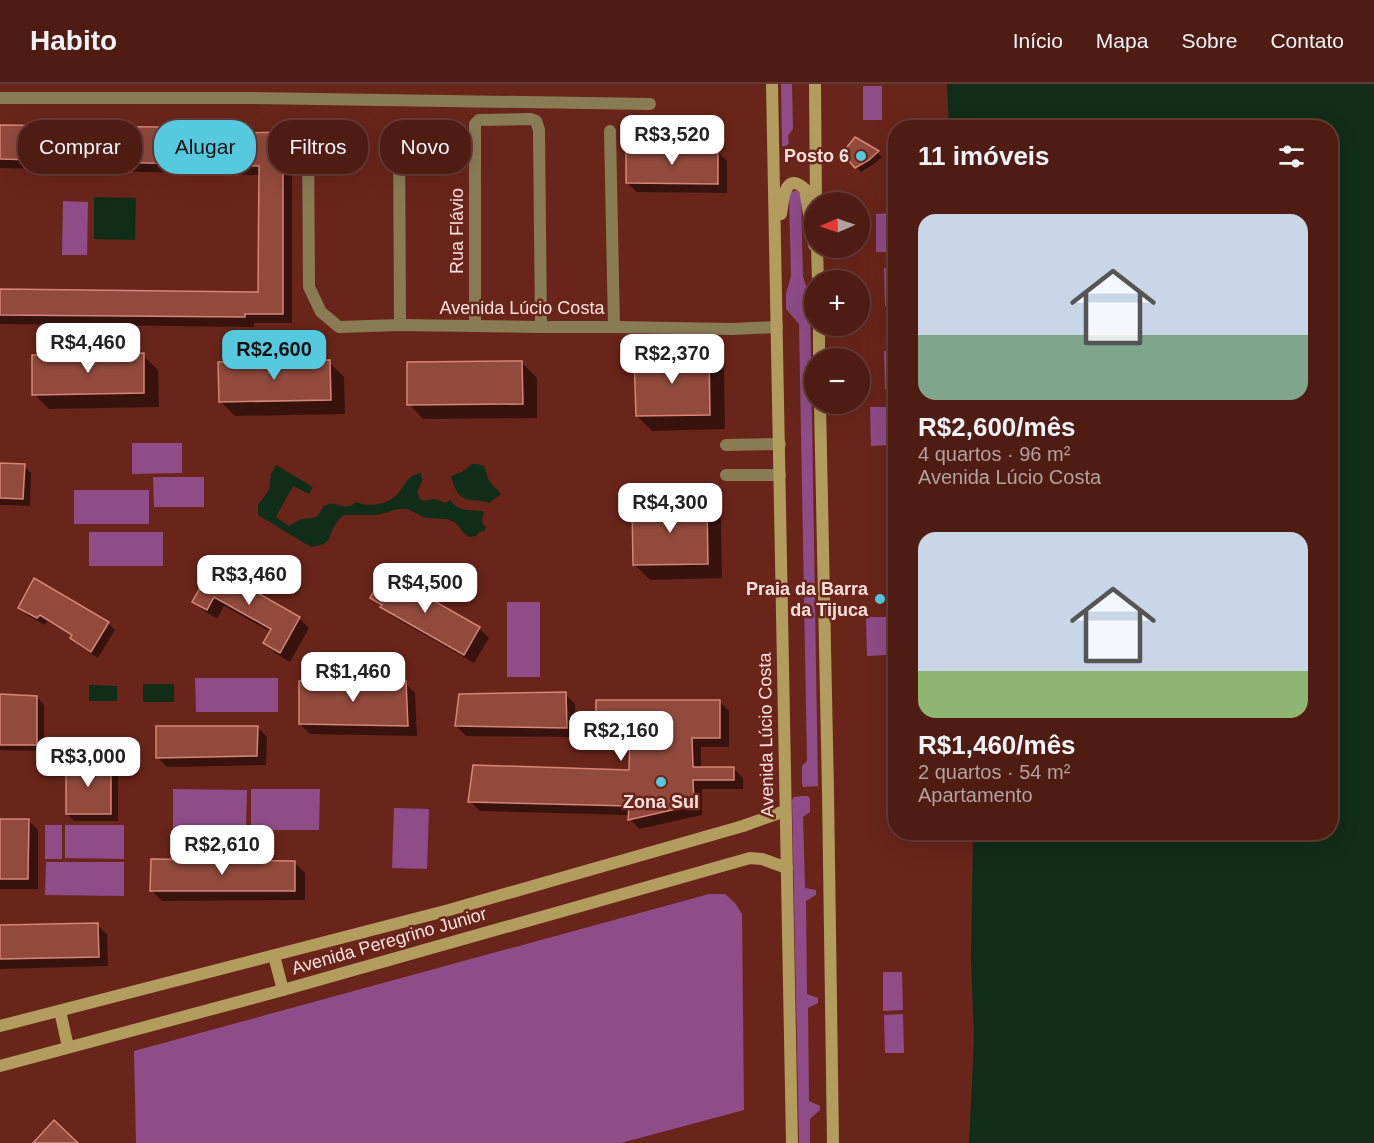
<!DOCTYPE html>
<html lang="pt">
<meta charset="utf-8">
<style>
:root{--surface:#4f1c14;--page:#592922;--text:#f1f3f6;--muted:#b3a1a0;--line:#663a34;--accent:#55cadf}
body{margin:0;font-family:Arial,sans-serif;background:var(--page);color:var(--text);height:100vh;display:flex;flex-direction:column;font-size:22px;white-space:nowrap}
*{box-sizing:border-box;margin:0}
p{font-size:20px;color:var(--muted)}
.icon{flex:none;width:33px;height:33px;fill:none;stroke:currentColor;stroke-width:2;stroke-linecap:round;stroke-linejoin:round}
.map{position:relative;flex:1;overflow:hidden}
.panel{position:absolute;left:888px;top:36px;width:450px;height:720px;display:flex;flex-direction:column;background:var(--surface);border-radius:24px;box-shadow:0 6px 24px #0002,0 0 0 2px var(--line)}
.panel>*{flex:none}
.hud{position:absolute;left:18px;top:36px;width:570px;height:54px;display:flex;gap:12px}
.needle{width:39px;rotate:268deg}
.controls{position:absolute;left:804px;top:108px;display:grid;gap:12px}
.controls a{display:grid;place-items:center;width:66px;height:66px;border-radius:50%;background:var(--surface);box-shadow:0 6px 24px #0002,0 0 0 2px var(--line);font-size:30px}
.price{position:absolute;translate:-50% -51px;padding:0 14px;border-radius:12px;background:#fff;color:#222;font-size:20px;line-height:39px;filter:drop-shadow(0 2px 3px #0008)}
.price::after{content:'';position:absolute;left:50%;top:36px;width:18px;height:14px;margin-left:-9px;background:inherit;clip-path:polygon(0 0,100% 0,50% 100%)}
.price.selected{background:var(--accent);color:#111}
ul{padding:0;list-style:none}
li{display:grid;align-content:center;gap:12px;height:318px;padding:0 30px}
li span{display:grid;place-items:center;height:186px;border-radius:18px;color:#555}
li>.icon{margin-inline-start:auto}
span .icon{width:108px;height:108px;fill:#fffc;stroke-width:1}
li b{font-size:26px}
h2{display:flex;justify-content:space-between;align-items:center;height:72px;padding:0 30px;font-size:26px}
.chip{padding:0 21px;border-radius:24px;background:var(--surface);box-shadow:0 6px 24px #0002,0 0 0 2px var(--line);font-size:21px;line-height:54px}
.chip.selected{background:var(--accent);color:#111}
header{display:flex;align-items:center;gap:36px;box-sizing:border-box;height:84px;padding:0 30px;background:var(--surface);border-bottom:2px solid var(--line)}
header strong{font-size:28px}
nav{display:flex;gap:33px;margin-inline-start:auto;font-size:21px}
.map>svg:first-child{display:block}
.green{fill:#8f4c88}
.water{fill:#102d19}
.shadow{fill:#0007}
.building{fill:#924a3d;stroke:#d58677;stroke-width:1.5}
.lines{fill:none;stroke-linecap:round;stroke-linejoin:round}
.street{stroke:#897c55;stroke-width:12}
.secondary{stroke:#b29d5e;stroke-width:12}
.poi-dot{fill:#55cadf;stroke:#69251a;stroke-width:2}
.labels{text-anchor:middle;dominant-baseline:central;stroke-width:5;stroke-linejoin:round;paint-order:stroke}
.poi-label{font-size:18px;font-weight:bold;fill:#fbe1dc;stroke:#69251a;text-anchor:end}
.street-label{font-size:18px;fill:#fbe1dc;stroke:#69251a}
</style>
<header>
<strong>Habito</strong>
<nav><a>Início</a><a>Mapa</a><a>Sobre</a><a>Contato</a></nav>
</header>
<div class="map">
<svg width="1374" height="1059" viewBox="0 0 1374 1059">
<rect width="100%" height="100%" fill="#69251a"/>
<g class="green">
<polygon points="781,0 792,0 793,45 788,52 789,59 786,62 782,62"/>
<rect x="863" y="2" width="19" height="34"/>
<polygon points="797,106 801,110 803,193 810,213 818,702 803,703 802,700 802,682 807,677 799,240 786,225 786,210 791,192 789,112 791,108"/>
<polygon points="63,117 88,118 87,171 62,171"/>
<polygon points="895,129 895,168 876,168 876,130"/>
<polygon points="884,184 895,184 895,222 885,222"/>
<polygon points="884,267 895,267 895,305 885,305"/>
<polygon points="870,323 890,323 891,361 871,362"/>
<polygon points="132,359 182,359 182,389 132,390"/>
<polygon points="153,393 204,393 204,423 154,423"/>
<rect x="74" y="406" width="75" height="34"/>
<rect x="89" y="448" width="74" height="34"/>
<rect x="507" y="518" width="33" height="75"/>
<polygon points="866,533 886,533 887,571 867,572"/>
<polygon points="195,594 278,594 278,628 196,628"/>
<polygon points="173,705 247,706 246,746 173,746"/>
<polygon points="251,705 320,705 319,746 251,746"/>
<polygon points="801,712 808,712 810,715 810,728 803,733 805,804 816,806 816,811 806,817 807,910 818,914 818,919 808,924 809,1017 820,1022 820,1026 810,1035 810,1059 799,1059 792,716 794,713"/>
<polygon points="394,724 429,725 427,785 392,784"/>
<rect x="45" y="741" width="17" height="34"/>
<polygon points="65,741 124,741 124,775 65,774"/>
<polygon points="46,778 124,778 124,812 45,811"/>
<polygon points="709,810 725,810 735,819 742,830 744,1026 621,1059 136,1059 134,967"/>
<polygon points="883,888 902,888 903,926 883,927"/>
<polygon points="903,930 904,969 885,969 884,931"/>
</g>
<g class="water">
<polygon points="947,0 1374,0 1374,1059 969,1059 974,957 971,875 973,749 1330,748 1330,44 949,43"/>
<polygon points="94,113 136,114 135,156 94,155"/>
<path d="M472 380H478L484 382 489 397 501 410 489 419C482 416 476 417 469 416 457 414 454 402 451 392L462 388Z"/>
<path d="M276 381 313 403 309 410 293 402 276 433 289 442C293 440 297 437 302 435 306 434 311 435 316 433 321 429 322 421 329 420 341 418 344 428 356 418 371 424 390 421 400 407 408 397 407 392 421 389L422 397 417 408 420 415 424 417 434 415 446 419 450 416C461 429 467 425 482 427L484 429C482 435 480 438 486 443L484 447 479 448 476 452 469 453 462 447 459 442 454 438 447 435 425 434 408 425H398L377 431H344C342 433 339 435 337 438 326 452 336 459 311 463L258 431V421L269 406 271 390Z"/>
<rect x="143" y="600" width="31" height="18"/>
<polygon points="89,601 117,602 117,617 89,617"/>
</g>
<g class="shadow">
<polygon points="0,42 239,45 244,50 283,50 292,60 292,239 254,239 254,243 0,240 0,207 259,210 260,91 0,84"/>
<polygon points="717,67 727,77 727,109 637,108 627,99"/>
<polygon points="877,68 882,73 874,80 861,88 849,75"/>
<polygon points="143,271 158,286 159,323 49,325 34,310"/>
<polygon points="709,271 724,286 725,345 652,347 637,332"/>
<polygon points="329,278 344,293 345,330 235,332 220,317"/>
<polygon points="522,279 537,294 537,334 423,335 409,320"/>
<polygon points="0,381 24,382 31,389 30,422 0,421"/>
<polygon points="706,421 721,435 722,494 650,496 635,481"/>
<polygon points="212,485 299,534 309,544 290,578 275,569 265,559 271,548 224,522 217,535 204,527 194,517"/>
<polygon points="372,514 479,544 489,554 474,579 392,532"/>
<polygon points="20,524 108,539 115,546 98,574 79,561 72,554 72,552 47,537 45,541 27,531"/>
<polygon points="405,599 415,609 417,652 310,650 300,640"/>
<polygon points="565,610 575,620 576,653 466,652 456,642"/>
<polygon points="0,611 37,613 44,621 44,667 0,666"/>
<polygon points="720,618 729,627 729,663 701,663 701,684 734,685 743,694 743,705 702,705 702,731 639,745 630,735 630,731 480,727 470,717 631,687 631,663 607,663 597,653"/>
<polygon points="257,643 267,653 266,681 167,683 157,673"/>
<polygon points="110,680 118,687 118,737 74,737 67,730"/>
<polygon points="0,736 28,736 38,746 38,805 0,805"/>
<polygon points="295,779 305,789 305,816 162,817 152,807"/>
<polygon points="97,841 107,850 108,882 0,885 0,843"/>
</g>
<g class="building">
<polygon points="0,41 240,44 240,49 283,48 283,230 245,230 245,233 0,231 0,205 258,208 259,82 0,75"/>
<polygon points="855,53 879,67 869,76 855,84 848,76 847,63"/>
<polygon points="626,64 718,65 718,100 626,99"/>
<polygon points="144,269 144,309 32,311 32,271"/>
<polygon points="709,270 710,331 636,332 634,271"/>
<polygon points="330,276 331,316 219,318 218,278"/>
<polygon points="522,277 523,320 407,321 407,278"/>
<polygon points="0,379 25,380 23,415 0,414"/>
<polygon points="707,419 708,480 633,481 632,420"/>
<polygon points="212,483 300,533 280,569 263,559 271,545 214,513 207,526 192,518"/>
<polygon points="382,493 392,498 394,494 480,543 464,571 380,523 382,521 370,514"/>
<polygon points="34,494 109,538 91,568 70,554 72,551 40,531 37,534 18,524"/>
<polygon points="299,597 406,597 408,642 299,640"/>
<polygon points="566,608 567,644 455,642 459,610"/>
<polygon points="0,610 37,612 37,661 0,661"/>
<polygon points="596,616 720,616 720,654 692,654 693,683 734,683 734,696 693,696 694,721 628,736 629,722 468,718 473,681 629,686 630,654 596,654"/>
<polygon points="156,642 258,642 257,672 156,674"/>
<rect x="66" y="678" width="45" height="52"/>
<polygon points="0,735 29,735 28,795 0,795"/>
<polygon points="151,775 295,777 295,807 150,807"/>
<polygon points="98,839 99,873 0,875 0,841"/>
<polygon points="54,1036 78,1059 33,1059"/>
</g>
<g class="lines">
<g class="street">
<polyline points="0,14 253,14 650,20"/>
<polyline points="399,41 400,241"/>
<polyline points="308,45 309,203 321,228 339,243 400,241 541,243 614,243 733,245 777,243"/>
<polyline points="610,47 614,243"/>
<polyline points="475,242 475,40 479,36 531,35 536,37 539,46 541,243"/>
<polyline points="726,361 780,360"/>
<polyline points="726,391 780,391"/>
</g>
<g class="secondary">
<polyline points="772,0 792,1059"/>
<polyline points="815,0 816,118"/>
<path d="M781 130C783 116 785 86 805 105L814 161"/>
<polyline points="817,164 818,196"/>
<polyline points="819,242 819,274"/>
<polyline points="820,320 828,707 833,1059"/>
<polyline points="274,872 283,906"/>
<polyline points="60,927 68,963"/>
<polyline points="0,942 449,826 743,742 785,727"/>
<polyline points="0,982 283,906 750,774 762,775 787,784"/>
</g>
</g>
<g class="poi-dot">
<circle cx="861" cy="72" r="6"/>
<circle cx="880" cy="515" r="6"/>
<circle cx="661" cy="698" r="6"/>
</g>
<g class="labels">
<g class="poi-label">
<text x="849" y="72">Posto 6</text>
<text x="868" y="505">Praia da Barra<tspan x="868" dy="21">da Tijuca</tspan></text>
<text x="661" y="718" text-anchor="middle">Zona Sul</text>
</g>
<g class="street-label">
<text transform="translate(457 147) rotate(-90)">Rua Flávio</text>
<text x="522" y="224">Avenida Lúcio Costa</text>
<text transform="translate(766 651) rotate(-91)">Avenida Lúcio Costa</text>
<text transform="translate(389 857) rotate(-16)">Avenida Peregrino Junior</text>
</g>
</g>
</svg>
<div class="controls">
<a><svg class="needle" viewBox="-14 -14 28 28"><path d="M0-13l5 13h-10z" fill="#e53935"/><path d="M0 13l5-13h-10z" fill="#b3a1a0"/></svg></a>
<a>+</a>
<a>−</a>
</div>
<b class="price" style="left:672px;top:82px">R$3,520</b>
<b class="price" style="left:88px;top:290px">R$4,460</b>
<b class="price selected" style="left:274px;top:297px">R$2,600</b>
<b class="price" style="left:672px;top:301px">R$2,370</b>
<b class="price" style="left:670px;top:450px">R$4,300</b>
<b class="price" style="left:249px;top:522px">R$3,460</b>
<b class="price" style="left:425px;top:530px">R$4,500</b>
<b class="price" style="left:353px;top:619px">R$1,460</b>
<b class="price" style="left:621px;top:678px">R$2,160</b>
<b class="price" style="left:88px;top:704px">R$3,000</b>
<b class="price" style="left:222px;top:792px">R$2,610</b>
<div class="hud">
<a class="chip">Comprar</a>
<a class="chip selected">Alugar</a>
<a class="chip">Filtros</a>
<a class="chip">Novo</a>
</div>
<section class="panel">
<h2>11 imóveis<svg class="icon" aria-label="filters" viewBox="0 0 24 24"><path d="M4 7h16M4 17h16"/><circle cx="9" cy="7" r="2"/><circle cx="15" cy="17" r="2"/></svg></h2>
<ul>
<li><span style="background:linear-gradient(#c9d6e8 65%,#7fa58c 0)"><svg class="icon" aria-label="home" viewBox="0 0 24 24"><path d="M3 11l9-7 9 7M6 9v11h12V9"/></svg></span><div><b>R$2,600/mês</b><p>4 quartos · 96 m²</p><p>Avenida Lúcio Costa</p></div></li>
<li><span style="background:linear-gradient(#c9d6e8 75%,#8fb573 0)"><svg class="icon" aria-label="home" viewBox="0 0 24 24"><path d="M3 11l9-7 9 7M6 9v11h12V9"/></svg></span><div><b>R$1,460/mês</b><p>2 quartos · 54 m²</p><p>Apartamento</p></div></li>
</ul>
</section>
</div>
